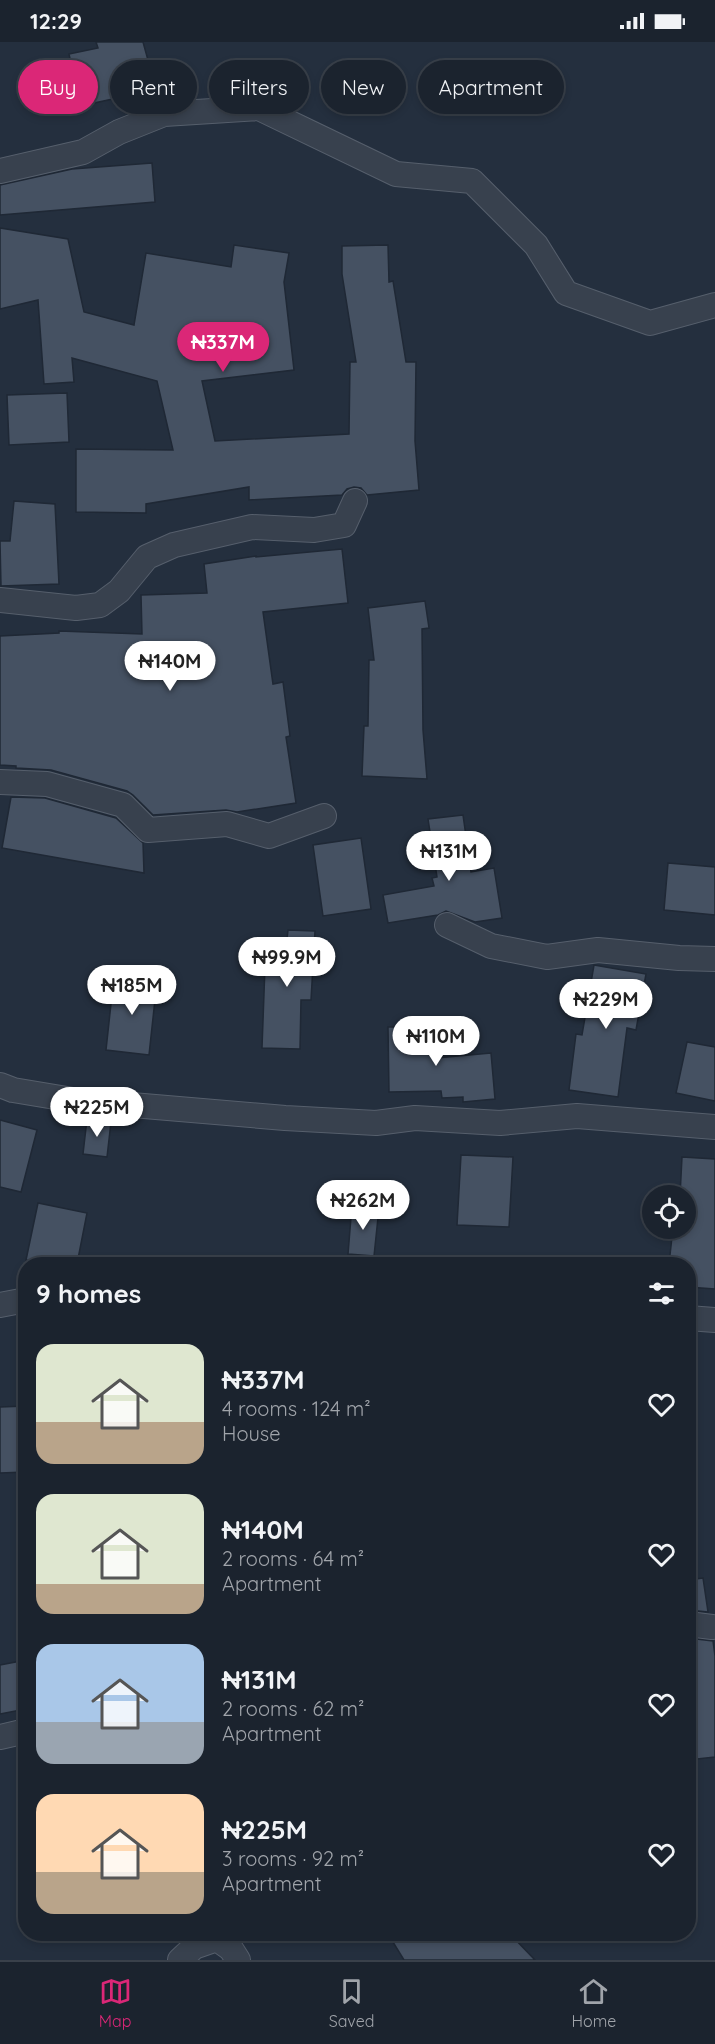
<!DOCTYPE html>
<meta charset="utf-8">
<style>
:root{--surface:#1b232e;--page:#242b36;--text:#f1f3f6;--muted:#a0a4aa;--line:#39404a;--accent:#db2777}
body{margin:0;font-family:Quicksand,sans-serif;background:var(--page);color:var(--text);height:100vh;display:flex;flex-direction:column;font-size:22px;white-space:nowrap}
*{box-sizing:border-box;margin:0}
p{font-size:20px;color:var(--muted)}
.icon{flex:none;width:33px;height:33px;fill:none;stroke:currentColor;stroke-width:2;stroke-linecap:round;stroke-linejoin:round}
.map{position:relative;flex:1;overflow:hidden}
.panel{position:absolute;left:18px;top:1215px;width:678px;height:684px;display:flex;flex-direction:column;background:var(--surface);border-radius:24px;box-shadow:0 3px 9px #0003,0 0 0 2px var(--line)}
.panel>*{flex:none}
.guide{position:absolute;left:18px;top:18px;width:680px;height:54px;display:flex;gap:12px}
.buttons{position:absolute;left:642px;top:1143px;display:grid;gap:12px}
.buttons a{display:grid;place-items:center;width:54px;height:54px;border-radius:50%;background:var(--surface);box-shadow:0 3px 9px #0003,0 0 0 2px var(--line);font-size:30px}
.price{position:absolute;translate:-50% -51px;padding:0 14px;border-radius:21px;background:#fff;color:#222;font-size:20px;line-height:39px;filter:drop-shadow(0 2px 3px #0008)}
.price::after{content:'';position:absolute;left:50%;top:36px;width:18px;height:14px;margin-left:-9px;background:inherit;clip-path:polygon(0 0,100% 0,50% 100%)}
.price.on{background:var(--accent);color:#fff}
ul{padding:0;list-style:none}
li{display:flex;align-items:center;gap:18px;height:150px;padding:0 18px}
li span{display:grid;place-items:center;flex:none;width:168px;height:120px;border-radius:18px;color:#555}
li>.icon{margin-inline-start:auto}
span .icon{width:72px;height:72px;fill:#fffc;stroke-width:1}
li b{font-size:26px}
h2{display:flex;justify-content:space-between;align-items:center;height:72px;padding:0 18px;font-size:26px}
.pill{padding:0 21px;border-radius:27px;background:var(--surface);box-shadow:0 3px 9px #0003,0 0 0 2px var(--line);font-size:21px;line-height:54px}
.pill.on{background:var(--accent);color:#fff}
.status{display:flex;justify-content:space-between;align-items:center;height:42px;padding:0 30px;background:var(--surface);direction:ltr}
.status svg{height:16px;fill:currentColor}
.tab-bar{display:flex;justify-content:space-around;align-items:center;height:84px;border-top:2px solid var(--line);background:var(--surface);font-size:16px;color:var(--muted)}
.tab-bar a{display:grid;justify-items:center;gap:3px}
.tab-bar .on{color:var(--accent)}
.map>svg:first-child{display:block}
.building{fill:#455162;stroke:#1f2835;stroke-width:1.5}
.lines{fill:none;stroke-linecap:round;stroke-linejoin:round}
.street-casing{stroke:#565f6c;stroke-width:26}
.street{stroke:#38414e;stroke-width:24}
</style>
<div class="status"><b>12:29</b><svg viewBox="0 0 49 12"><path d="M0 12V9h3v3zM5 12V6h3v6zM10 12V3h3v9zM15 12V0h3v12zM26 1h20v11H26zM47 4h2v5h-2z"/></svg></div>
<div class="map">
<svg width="715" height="1918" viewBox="0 0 715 1918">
<rect width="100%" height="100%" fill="#242f3e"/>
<g class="building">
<polygon points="96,0 143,0 156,47 113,59 113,57 80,64 69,12 98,6"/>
<polygon points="152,121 155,160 0,173 0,143 72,127"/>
<polygon points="0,186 68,197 84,270 134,283 146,211 231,225 234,203 289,211 284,240 294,328 202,339 215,399 349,392 350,320 356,320 342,232 342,204 388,203 389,240 393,239 406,320 416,320 415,399 419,448 367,453 361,446 354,445 347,447 342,453 249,458 249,445 146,462 146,471 76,470 76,407 173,408 157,339 72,316 74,340 44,342 38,258 0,267"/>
<polygon points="67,351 69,400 9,403 7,353"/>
<polygon points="14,459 55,462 59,542 1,544 0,499 10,499"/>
<polygon points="342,507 348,561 263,570 273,642 283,640 290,694 286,695 296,761 237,770 226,768 153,773 133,753 127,749 51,728 16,726 16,724 0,723 0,594 59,591 59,589 142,592 141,553 207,551 204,522 256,514 256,515"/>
<polygon points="425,559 429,586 422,587 423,688 427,737 362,734 364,684 368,684 369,618 374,618 368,566"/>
<polygon points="11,755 45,756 116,776 143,801 144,831 2,806"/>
<polygon points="463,773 471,830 494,826 502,876 475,880 446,869 438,873 388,881 383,853 434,844 432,836 437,835 428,777"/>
<polygon points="361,796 371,867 323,874 313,803"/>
<polygon points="668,821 715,825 715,873 664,868"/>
<polygon points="288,888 315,889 311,958 301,958 300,1007 262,1006 266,897 287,897"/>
<polygon points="594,923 646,932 636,988 627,986 618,1055 569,1048 576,992 582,993"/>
<polygon points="114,934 157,939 149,1013 106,1008"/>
<polygon points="388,985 437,985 437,1016 491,1011 495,1057 463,1060 463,1055 442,1056 441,1049 389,1050"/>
<polygon points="687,1000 715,1005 715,1059 676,1051"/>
<polygon points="87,1077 111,1080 107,1115 83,1112"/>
<polygon points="0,1078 37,1088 21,1150 0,1145"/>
<polygon points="461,1113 513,1115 509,1185 457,1183"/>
<polygon points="682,1115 715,1117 715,1247 688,1245 688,1222 669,1222 672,1195 676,1195 677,1186 686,1186 686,1154 680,1154"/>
<polygon points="38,1161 87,1171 77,1222 50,1222 26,1218"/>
<polygon points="352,1163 379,1166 374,1214 348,1212"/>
<polygon points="26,1364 26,1430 0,1431 0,1365"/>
<polygon points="703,1536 708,1570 688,1568 688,1538"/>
<polygon points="688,1596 713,1599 715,1614 715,1715 688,1718"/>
<polygon points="26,1618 26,1667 0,1672 0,1623"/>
<polygon points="388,1892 510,1892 535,1918 404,1918"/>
</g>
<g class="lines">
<defs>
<g id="street">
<polyline points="0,129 83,110 119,90 164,72 259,66 396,132 472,139 536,203 566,251 650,281 715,263"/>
<polyline points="0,558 76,566 100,563 119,549 147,515 174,503 252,485 314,488 344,483 355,459"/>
<polyline points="0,740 47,742 123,763 148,788 227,782 269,794 324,774"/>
<polyline points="447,883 491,904 547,915 598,908 679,916 715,917"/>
<polyline points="0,1043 13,1048 73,1058 285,1076 376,1081 415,1076 500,1081 577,1074 715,1085"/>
<polyline points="0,1263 26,1258"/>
<polyline points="688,1276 715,1278"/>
<polyline points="688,1582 712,1585"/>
<polyline points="0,1695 26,1689"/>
<polyline points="180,1918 194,1905 217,1897 231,1907 238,1918"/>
</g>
</defs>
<use href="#street" class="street-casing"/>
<use href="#street" class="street"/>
</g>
</svg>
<div class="buttons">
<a><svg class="icon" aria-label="locate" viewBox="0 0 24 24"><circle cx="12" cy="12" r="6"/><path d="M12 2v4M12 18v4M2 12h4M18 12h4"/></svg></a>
</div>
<b class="price on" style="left:223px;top:331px">₦337M</b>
<b class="price" style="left:170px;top:650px">₦140M</b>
<b class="price" style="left:449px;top:840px">₦131M</b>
<b class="price" style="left:287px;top:946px">₦99.9M</b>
<b class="price" style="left:132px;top:974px">₦185M</b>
<b class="price" style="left:606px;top:988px">₦229M</b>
<b class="price" style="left:436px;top:1025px">₦110M</b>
<b class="price" style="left:97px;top:1096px">₦225M</b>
<b class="price" style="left:363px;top:1189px">₦262M</b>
<div class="guide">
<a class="pill on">Buy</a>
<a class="pill">Rent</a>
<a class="pill">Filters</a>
<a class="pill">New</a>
<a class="pill">Apartment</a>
</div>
<section class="panel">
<h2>9 homes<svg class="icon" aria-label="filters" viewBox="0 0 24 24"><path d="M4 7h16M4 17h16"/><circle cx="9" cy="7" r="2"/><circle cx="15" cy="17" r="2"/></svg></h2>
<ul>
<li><span style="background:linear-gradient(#dfe7d0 65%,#b9a48a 0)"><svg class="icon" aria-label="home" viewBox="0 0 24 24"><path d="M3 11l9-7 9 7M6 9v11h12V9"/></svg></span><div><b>₦337M</b><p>4 rooms · 124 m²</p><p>House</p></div><svg class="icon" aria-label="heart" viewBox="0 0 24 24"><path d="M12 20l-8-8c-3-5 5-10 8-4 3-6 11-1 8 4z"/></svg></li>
<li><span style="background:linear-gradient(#dfe7d0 75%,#b9a48a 0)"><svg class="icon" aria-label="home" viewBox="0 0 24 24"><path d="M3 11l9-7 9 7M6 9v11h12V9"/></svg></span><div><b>₦140M</b><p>2 rooms · 64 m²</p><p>Apartment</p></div><svg class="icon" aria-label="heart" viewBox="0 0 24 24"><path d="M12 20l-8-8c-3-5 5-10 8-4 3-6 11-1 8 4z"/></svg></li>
<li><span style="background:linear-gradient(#a9c7e8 65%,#9aa5b1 0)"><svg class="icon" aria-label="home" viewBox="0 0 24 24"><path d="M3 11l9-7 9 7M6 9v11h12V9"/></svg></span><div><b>₦131M</b><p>2 rooms · 62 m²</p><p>Apartment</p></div><svg class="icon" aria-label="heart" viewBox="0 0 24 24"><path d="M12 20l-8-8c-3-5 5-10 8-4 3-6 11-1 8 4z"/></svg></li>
<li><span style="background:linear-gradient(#ffd9b3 65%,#b9a48a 0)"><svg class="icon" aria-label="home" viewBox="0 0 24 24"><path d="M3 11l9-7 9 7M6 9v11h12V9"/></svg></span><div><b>₦225M</b><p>3 rooms · 92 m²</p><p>Apartment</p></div><svg class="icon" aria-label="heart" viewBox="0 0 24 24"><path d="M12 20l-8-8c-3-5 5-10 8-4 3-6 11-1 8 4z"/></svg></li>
</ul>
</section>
</div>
<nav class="tab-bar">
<a class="on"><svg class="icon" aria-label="map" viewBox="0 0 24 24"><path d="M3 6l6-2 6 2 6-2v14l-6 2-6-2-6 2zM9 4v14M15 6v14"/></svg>Map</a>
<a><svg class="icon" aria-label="saved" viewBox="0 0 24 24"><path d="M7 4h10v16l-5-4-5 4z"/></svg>Saved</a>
<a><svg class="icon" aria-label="home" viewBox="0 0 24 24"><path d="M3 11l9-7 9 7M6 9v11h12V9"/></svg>Home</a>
</nav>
